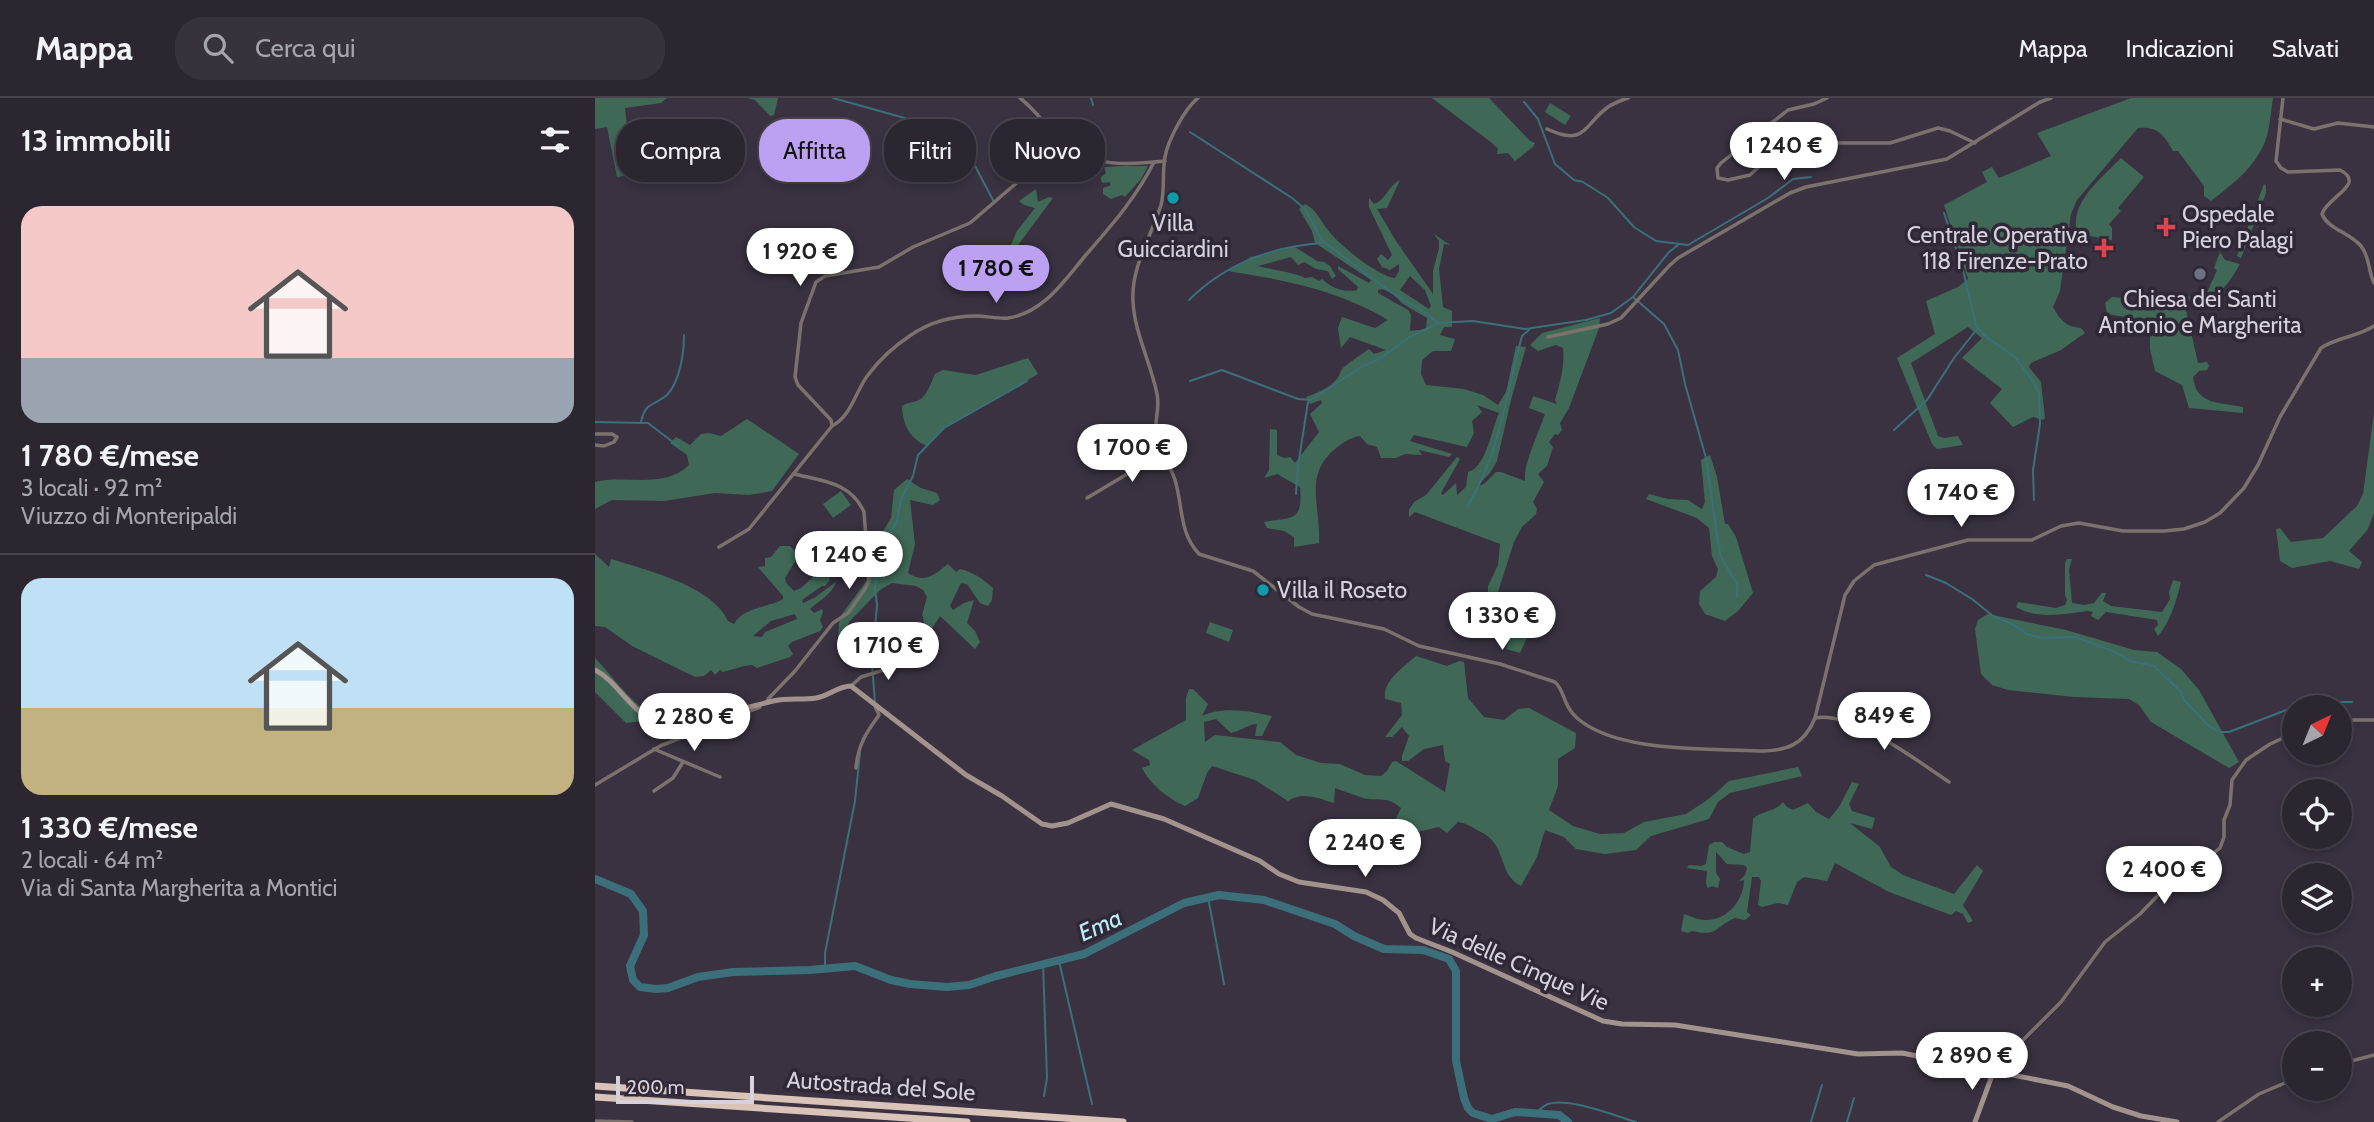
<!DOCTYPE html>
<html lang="it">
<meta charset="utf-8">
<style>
:root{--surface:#2c2631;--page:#38323d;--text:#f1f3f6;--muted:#a6a5ab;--line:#48434d;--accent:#bca0f2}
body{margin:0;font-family:Cabin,sans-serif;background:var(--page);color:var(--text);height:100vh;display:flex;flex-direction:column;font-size:26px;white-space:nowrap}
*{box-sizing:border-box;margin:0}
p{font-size:23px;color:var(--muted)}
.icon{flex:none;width:38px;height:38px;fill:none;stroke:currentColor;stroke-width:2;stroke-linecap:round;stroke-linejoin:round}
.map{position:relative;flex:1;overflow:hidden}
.details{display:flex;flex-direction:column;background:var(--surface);width:595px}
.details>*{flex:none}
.top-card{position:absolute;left:21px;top:21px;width:665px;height:63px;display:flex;gap:14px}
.needle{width:46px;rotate:43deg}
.tools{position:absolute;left:1687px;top:597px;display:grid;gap:14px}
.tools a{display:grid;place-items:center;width:70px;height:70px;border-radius:50%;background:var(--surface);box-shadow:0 4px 10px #0003,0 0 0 2px var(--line);font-size:35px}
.scale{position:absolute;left:21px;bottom:18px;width:138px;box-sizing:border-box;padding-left:7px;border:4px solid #d6d1da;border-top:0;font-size:19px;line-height:24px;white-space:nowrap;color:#d6d1da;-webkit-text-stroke:5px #302837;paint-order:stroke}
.price{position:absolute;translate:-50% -60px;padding:0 16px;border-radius:24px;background:#fff;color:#222;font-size:23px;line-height:46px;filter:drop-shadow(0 2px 4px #0008)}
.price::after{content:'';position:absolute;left:50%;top:42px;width:21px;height:16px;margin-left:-10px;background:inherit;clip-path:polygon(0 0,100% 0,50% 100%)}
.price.current{background:var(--accent);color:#111}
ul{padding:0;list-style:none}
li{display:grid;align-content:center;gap:14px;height:371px;padding:0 21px}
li+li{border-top:2px solid var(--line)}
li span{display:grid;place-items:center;height:217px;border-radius:21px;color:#555}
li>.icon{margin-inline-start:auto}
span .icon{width:126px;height:126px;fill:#fffc;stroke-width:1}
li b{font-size:30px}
h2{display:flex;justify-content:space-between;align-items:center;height:84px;padding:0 21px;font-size:30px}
.tag{padding:0 24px;border-radius:28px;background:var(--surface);box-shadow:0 4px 10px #0003,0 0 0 2px var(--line);font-size:24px;line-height:63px}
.tag.current{background:var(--accent);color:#111}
header{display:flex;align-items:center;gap:42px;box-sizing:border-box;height:98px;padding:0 35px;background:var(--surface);border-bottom:2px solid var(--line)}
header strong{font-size:33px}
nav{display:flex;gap:38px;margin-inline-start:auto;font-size:24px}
.search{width:490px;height:63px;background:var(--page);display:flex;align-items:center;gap:18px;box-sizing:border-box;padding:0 24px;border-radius:28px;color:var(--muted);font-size:26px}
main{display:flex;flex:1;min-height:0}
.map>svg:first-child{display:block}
.green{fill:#3f6956;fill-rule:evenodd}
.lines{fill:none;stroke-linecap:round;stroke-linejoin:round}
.stream{stroke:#3b707a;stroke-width:2}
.river{stroke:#3b707a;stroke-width:8}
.street{stroke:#7b726e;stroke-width:3.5}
.secondary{stroke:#a2938d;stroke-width:5}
.highway{stroke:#dac4ba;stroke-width:7}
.culture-dot{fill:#0f9aa8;stroke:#302837;stroke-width:2.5}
.health-dot{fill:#e0444e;stroke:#302837;stroke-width:2.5}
.worship-dot{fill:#6b7280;stroke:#302837;stroke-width:2.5}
.labels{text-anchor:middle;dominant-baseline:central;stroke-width:7;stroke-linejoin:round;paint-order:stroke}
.poi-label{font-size:23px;fill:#d6d1da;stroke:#302837;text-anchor:start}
.street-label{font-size:23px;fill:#d6d1da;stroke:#302837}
.water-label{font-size:24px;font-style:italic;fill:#bceff9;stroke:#302837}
</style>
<header>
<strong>Mappa</strong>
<div class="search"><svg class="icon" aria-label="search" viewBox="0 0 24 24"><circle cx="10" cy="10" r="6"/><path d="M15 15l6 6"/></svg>Cerca qui</div>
<nav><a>Mappa</a><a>Indicazioni</a><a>Salvati</a></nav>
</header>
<main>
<section class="details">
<h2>13 immobili<svg class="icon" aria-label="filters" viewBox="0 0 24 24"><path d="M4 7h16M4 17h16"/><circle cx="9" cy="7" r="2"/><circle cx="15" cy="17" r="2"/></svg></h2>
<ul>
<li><span style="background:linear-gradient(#f6c9c9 70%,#9aa5b1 0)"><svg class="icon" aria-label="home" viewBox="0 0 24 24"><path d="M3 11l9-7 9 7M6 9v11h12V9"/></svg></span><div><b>1 780 €/mese</b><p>3 locali · 92 m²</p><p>Viuzzo di Monteripaldi</p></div></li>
<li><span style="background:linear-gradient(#bfe0f5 60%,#c2b280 0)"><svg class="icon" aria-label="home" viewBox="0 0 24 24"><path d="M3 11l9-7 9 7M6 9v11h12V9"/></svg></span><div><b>1 330 €/mese</b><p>2 locali · 64 m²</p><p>Via di Santa Margherita a Montici</p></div></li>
</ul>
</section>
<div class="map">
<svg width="1779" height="1024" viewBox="0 0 1779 1024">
<rect width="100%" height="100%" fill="#3a3241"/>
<g class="green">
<polygon points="0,0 72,0 66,5 30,10 37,77 22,79 12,29 0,31"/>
<polygon points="152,0 183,0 179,17 175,18 160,2"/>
<polygon points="837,0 894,0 935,43 940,45 938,49 920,63 913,55 902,56 903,51 897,45"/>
<path d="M1536 0H1678C1676 13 1675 26 1672 38 1663 67 1639 85 1616 103L1609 98V88L1583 53H1578C1569 37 1563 28 1543 30L1482 102 1476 116 1465 193 1458 209C1465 222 1471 229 1486 230L1490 235 1466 252 1436 265 1434 269 1446 284 1450 320 1448 322 1438 319 1418 329 1395 305 1407 291 1367 260 1387 240 1373 229 1316 265 1343 338 1349 340 1363 338 1368 347 1342 351 1337 346 1302 260 1340 236 1331 203 1363 189 1373 181 1349 107 1392 84 1387 74 1397 69 1404 80 1456 58 1442 35Z"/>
<polygon points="955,5 976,18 970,27 950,14"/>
<path d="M1526 60 1549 79 1523 110 1526 113 1514 126 1517 130V142L1483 136C1472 106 1507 80 1526 60Z"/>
<polygon points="528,68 553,68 546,81 530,99 527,97 516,101 508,96 508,90 516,87 514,84 508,85 506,83 506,79 511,75 509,69"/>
<path d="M805 82 792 110 782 111 801 143 838 196V173L844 150V143L839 136 855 147 849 146 844 171 848 209 857 213V229H849L845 237 860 241 856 253H838L827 262 826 276 831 287 869 291 888 297 903 307 911 294 921 248 931 249 916 302 902 363 895 375 881 389 889 386 901 374H906L930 383C928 367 944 334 950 316L934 310 938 298 962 306 960 302C965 286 970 266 968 250L961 247 943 253 935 247 947 235 1005 220 1004 230 974 310 965 325 967 332 963 337 960 336 954 344 958 349 952 368 943 376 949 384 938 404 942 411 941 416 927 429 919 444 902 497 933 512C942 526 931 541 925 555L911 551C916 536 921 532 920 515L902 507 893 498V488L903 467 905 446 820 414 814 419V412L819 404 831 397 862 359 865 361 846 395 848 397 861 385 862 397 871 389 873 374C891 370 897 330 904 315L882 307 887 314 877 323 879 335 872 349 819 337 815 343 857 356 854 359 824 352 827 357 810 356 801 360H786L782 349 772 346 765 338C754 340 749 344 740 351 708 377 726 409 724 445L699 449V439L689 433 672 430 669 424C698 419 708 424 705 389L682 376 669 380 674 372 675 331 682 332V357L689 360 695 359 700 365 724 334 715 316 727 305 726 302 715 306 711 299C722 295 734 290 741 282 744 279 745 274 747 271 748 269 771 253 774 251L779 256 791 252 755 239 746 250 743 230 747 219 780 230 793 222C743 192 690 182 633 173L656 159 700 149 722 163 729 164 735 168 741 178 737 181 733 173 721 171 709 164 703 167 696 159 663 168C673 171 703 175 710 180L717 179 724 183 727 181C737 190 749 195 762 192L763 189 743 171V168L774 185 776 182 720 145 717 133 704 111 710 106C722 112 724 121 732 131 744 147 782 178 800 180L804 173V166L795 172 787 169 782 161 786 156 793 162 797 157 774 109V100L779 106C791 102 793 88 805 82ZM815 178 830 192 836 208 834 211 805 192ZM787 191 797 195 808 206 832 220 831 231 815 233 816 217 813 212 783 195V192Z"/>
<polygon points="1669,86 1671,88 1671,95 1646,160 1642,158"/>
<polygon points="441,91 443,104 454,99 458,100 420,151 414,151 422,133 440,110 429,107 424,103"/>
<path d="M1625 154 1630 162 1645 166C1626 200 1615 204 1577 203 1566 203 1555 204 1543 204L1547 193 1551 194V200H1556L1557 195 1563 194V201H1569L1572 195H1575V201L1581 202 1584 195 1599 200 1603 197H1611L1622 172 1619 170Z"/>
<path d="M1517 199 1530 200 1539 209 1591 212 1603 265 1612 264 1614 268 1612 272 1604 273 1598 279C1601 307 1624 304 1648 309V315L1594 310 1587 287 1560 273 1555 251V230L1551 222 1517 217 1512 215 1510 205Z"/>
<path d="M433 260 443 276 349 330 332 348C314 340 308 327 307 308 313 304 317 305 324 302 332 298 336 284 340 276L348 272 381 277Z"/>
<polygon points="1779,315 1779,415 1773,431 1754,453 1767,464 1764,471 1735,463 1697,470 1685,463 1681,431 1685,430 1696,444 1728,440 1762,408 1768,396"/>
<path d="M152 321 204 356 177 393 154 397 120 395 69 403 17 402 0 411V384C30 376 69 392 94 367L92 357 75 345 81 339 95 347 106 336 114 335 126 338Z"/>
<polygon points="1115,357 1122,379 1130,426 1133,426 1141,439 1158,495 1143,513 1130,523 1110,516 1104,506 1105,493 1121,479 1123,471 1117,458 1114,430 1102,420 1051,401 1054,396 1073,401 1093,402 1107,411 1110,404 1106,362"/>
<path d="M312 381 326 390 342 395 345 402 338 407 315 402 320 446 313 475C330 486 339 477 353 466L361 474 365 471C378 474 388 481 398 490L397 502 393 508 385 505 372 486 366 485 355 508 358 512 369 505 379 502 372 525 380 533 385 544 380 551 345 518 328 545 331 548 327 559 314 557 286 569C288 563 286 558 288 552 293 540 311 541 319 533L324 536C329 531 330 523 327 517L332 499 328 492 321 488 297 485 285 492 254 524 253 529 257 544 250 551 243 541 244 525 247 516 270 485 279 466 283 442 296 420 299 392Z"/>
<polygon points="246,393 256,407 238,420 228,406"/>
<path d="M185 448H195L204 457 190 480 191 485 199 493 206 490 227 471 220 456 221 449 230 453 243 471 234 479 235 482 230 488H227L207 502 208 505 219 500 241 484C237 496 224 503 215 511L219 515 227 511 228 514 225 522 228 529 225 533 197 544 193 548 198 556 195 559 162 570 157 567 149 568 128 574 125 572 120 577 116 572 109 578 100 579 37 548 10 529 0 528V456L14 469 16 461C51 472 118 488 133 523L139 526C148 509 173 510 188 501V498L163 469 170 468V460L176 459ZM200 516 202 521 170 534 167 539 158 538 176 523Z"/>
<path d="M1472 461H1477L1474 472 1477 505 1489 507 1499 505 1507 495H1511L1508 503 1516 508 1567 514 1575 501 1574 494 1578 482 1586 484C1581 503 1576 523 1563 538L1559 531 1563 527 1562 522 1511 514 1503 522 1496 518 1498 514 1493 513C1470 516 1443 522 1421 509L1423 504 1461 510 1470 507 1472 502 1470 497V465Z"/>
<polygon points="1393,516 1471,532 1539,552 1562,554 1586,571 1604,592 1644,664 1634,670 1556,624 1544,607 1534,601 1479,599 1413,592 1397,587 1386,576 1380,531 1383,522"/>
<polygon points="615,524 638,532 634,544 611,535"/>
<path d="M821 558 852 568 864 563 869 564 873 600 889 619 909 622 923 611 934 610 981 635 980 650 963 661V688L954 712 978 728 1005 736 1029 735 1049 724 1091 716 1115 700 1134 683 1203 669 1207 678 1135 695 1123 704 1114 721 1056 738 1041 752 1010 756 981 751 969 739 950 732 942 759 926 788C901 775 914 747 884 733 877 729 871 725 863 724L852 735 844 729 822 734 806 733 799 724 806 710C791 697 784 704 768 700 758 697 749 693 740 690L739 705C723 700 707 693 693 703L660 682 617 668 612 675 603 700 590 708C573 701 555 686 547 670L555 667 554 662 537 652 591 622V600L594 591H598L613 606 607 618C628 608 655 613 677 618L667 638H660L662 626C654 626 646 633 636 635L621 621 609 624 610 644 620 637 685 644 701 657 726 665 745 666 770 677 786 678 792 673 797 664 801 663 850 694 855 666 850 663 848 647 829 651 813 663H807V658L814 638 807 629 797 639H790L807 617 806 605 790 601C787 583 809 569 821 558Z"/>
<path d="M0 560C16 576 40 611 60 617 69 619 79 618 88 618L85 626 59 628 49 623 31 625 0 594Z"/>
<path d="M1257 684 1264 686 1254 706 1257 713 1280 720 1277 731 1255 725 1285 749 1296 769 1308 777 1359 796 1382 767 1388 773 1368 807 1378 823 1373 825 1368 816 1361 813 1356 817 1294 794 1240 765 1232 783 1209 779 1202 784 1193 807 1183 805 1167 809 1163 807 1166 783 1164 779H1157L1152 814 1156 817 1150 822 1140 820C1119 829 1124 839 1097 833L1093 835 1086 833 1089 816C1095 818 1103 822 1110 822 1132 823 1149 802 1149 782L1144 783 1150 777 1152 770 1149 767 1132 766 1121 754V775L1125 781 1123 790 1117 788 1113 790 1111 786 1112 773 1092 770 1094 767 1106 768 1111 766 1114 747 1119 744H1127L1132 749 1149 756 1155 754 1158 721C1167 712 1179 715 1188 704L1192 709 1198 712 1213 705 1221 714 1234 721 1244 709Z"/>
</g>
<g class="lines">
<g class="stream">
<polyline points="238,0 360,34 368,45 398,102"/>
<polyline points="496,0 498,7"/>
<polyline points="929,4 943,21 960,66 979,82 988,84 1013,100 1039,129 1061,143 1093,147 1173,100 1198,81 1216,79"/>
<polyline points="595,34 697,100 710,111 727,142 733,147 797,195 831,215 842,224"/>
<polyline points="1349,115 1367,168 1381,227 1390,238 1420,259 1439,285 1444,296 1445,326 1438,372 1439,402"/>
<polyline points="1038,199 1069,226 1083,252 1090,286 1111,360 1123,445 1126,459 1142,486 1142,499"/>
<path d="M594 202C630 166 678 148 728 145"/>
<polyline points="595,283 627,272 703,301 716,302 768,268 786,260 813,240 843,225 878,223 930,231 991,222 1016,215 1038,199 1074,154 1083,147"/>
<polyline points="0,324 53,325 83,348"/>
<path d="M46 324C50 304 59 308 72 297 85 283 89 255 89 237"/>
<polyline points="1299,332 1332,302 1359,260 1382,231"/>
<polyline points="701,396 703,368 713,304"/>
<path d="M872 409C905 356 911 296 927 238L935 231"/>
<polyline points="1331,477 1351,485 1377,501 1398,518 1423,529 1431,536 1448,540 1480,539 1520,554 1535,563 1559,568 1586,594 1589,602 1615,629 1625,634 1634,634 1699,609"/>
<polyline points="280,605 277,566 282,506 280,492 282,468 292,442 302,423 306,401 318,378 323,357 349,330 432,283"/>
<polyline points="1701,609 1717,604 1757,604"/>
<polyline points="613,799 629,886"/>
<polyline points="464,863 497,1006"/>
<polyline points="448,866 452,980 449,998"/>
<polyline points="230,870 230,855 260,703 265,655"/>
<path d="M940 1016C944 1012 948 1008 953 1006 973 999 1021 1018 1041 1024"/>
<polyline points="1216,1024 1227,987"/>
<polyline points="1252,1024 1259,1000"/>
</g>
<polyline class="river" points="0,781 36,796 48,813 49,837 35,868 38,882 45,889 61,891 73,890 103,879 138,874 215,872 260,868 296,882 315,886 352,889 374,887 401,878 489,856 589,805 624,797 669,802 740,826 759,838 789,851 828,852 854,861 861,873 861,963 869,1000 873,1010 878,1015 897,1021 920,1014 964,1017 973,1024"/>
<g class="street">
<path d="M425 0C441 12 452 30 467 43 495 70 534 67 570 63"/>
<path d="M603 0C590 10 573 42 570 59 567 75 570 91 566 107 556 139 536 169 538 203 539 234 556 265 562 296 565 309 560 320 561 332 563 349 575 366 580 382 588 408 584 435 604 456L658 473 704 509 717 516 789 531 824 548 905 566 960 584C970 593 968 608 982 620 1022 655 1112 650 1164 653 1192 653 1209 647 1220 620L1250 497 1259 483 1279 467 1373 442H1437L1466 428 1484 425 1528 433H1569L1589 431 1610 424 1625 415 1649 390 1663 367 1685 319 1726 250C1742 239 1763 239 1779 228"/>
<polyline points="1232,0 1219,6 1193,12 1126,65 1122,70 1123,80 1133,82 1155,77 1183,51 1206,45 1295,45 1343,30 1355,33 1380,45"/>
<path d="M1688 0 1681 63 1686 70 1693 74 1745 72C1772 86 1732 99 1727 116 1733 131 1755 135 1766 148 1775 159 1773 173 1779 185"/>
<polyline points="1685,21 1719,31 1743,25 1779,29"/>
<path d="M952 31C991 49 988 27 1013 9 1019 5 1027 2 1033 0"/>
<polyline points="953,239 1013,226 1026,220 1075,167 1083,160 1195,95 1211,89 1352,61 1445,4 1456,0"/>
<path d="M237 328C256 319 261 292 273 277 284 262 301 247 316 237 335 224 358 218 381 218 392 218 403 221 413 220 448 215 469 183 490 158 516 128 541 100 559 64"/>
<polyline points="0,336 17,336 22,339 19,344 9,348 0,347"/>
<polyline points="492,400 569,354"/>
<polyline points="124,449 154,431 237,328 236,322 203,287 200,279 206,225 221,184 230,178 284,169 318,149 375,125 468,45"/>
<polyline points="256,588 266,579 314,564"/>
<path d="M173 604V601L200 573 238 525 253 515 270 491 274 483 269 414C256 384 227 383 199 376"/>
<path d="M1220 620C1259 613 1322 663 1354 684"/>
<polyline points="1745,622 1779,622"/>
<polyline points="59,651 125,679"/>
<path d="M261 670C263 647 271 635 284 617L280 608"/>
<polyline points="0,687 65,648 165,609"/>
<polyline points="59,693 78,680 88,664"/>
<polyline points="1745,966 1779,957"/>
<polyline points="1407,974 1422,948 1466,904 1510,844 1545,816 1593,766 1615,758 1625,750 1629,739 1629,722 1635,707 1637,682 1651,662 1675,646 1699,635"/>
<polyline points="0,1023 37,1024"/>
<polyline points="1623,1024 1664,996 1699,981"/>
</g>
<g class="secondary">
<path d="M0 572C22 583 35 613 57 620 85 630 148 610 178 603 192 600 207 602 221 600 234 598 243 588 256 588L371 677 407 698 447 726 457 728 473 725 516 706 569 721 665 763 684 776 704 784 771 794 788 802 804 815 815 836 821 840 857 854 1008 923 1027 926 1080 927 1263 956 1307 955 1473 988 1518 1009 1546 1018 1582 1024"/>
<polyline points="1380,1024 1399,972"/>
</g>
<g class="highway">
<polyline points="0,988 528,1024"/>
<polyline points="0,999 372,1024"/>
</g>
</g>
<g class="culture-dot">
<circle cx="578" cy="100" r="7"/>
<circle cx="668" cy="492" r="7"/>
</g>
<g class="health-dot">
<path d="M1567.5 118.5h7v7h7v7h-7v7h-7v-7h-7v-7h7z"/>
<path d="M1505.5 139.5h7v7h7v7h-7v7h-7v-7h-7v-7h7z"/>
</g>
<circle class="worship-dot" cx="1605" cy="176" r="7"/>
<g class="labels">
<g class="poi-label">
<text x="1587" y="116">Ospedale<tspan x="1587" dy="26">Piero Palagi</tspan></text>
<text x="578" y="125" text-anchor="middle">Villa<tspan x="578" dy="26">Guicciardini</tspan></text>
<text x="1493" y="137" text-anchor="end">Centrale Operativa<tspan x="1493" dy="26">118 Firenze-Prato</tspan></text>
<text x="1605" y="201" text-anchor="middle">Chiesa dei Santi<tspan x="1605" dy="26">Antonio e Margherita</tspan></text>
<text x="682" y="492">Villa il Roseto</text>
</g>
<g class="street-label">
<text transform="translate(924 866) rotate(24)">Via delle Cinque Vie</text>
<text transform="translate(286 988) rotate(4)">Autostrada del Sole</text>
</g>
<g class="water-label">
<text transform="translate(505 827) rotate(-24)">Ema</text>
</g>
</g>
</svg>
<div class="tools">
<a><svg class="needle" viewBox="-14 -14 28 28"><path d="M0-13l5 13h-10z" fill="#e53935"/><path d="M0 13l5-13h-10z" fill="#a6a5ab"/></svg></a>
<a><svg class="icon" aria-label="locate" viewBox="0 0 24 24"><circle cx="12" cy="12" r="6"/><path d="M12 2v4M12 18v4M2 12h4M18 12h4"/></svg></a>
<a><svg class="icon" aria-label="layers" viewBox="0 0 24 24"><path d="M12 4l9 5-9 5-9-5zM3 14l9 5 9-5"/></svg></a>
<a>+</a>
<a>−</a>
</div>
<div class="scale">200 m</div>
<b class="price" style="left:1189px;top:84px">1 240 €</b>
<b class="price" style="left:205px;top:190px">1 920 €</b>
<b class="price current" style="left:401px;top:207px">1 780 €</b>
<b class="price" style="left:537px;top:386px">1 700 €</b>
<b class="price" style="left:1366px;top:431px">1 740 €</b>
<b class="price" style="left:254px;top:493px">1 240 €</b>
<b class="price" style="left:907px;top:554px">1 330 €</b>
<b class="price" style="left:293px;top:584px">1 710 €</b>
<b class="price" style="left:1289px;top:654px">849 €</b>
<b class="price" style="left:99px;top:655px">2 280 €</b>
<b class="price" style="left:770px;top:781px">2 240 €</b>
<b class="price" style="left:1569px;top:808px">2 400 €</b>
<b class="price" style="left:1377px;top:994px">2 890 €</b>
<div class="top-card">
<a class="tag">Compra</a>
<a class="tag current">Affitta</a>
<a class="tag">Filtri</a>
<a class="tag">Nuovo</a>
</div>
</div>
</main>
